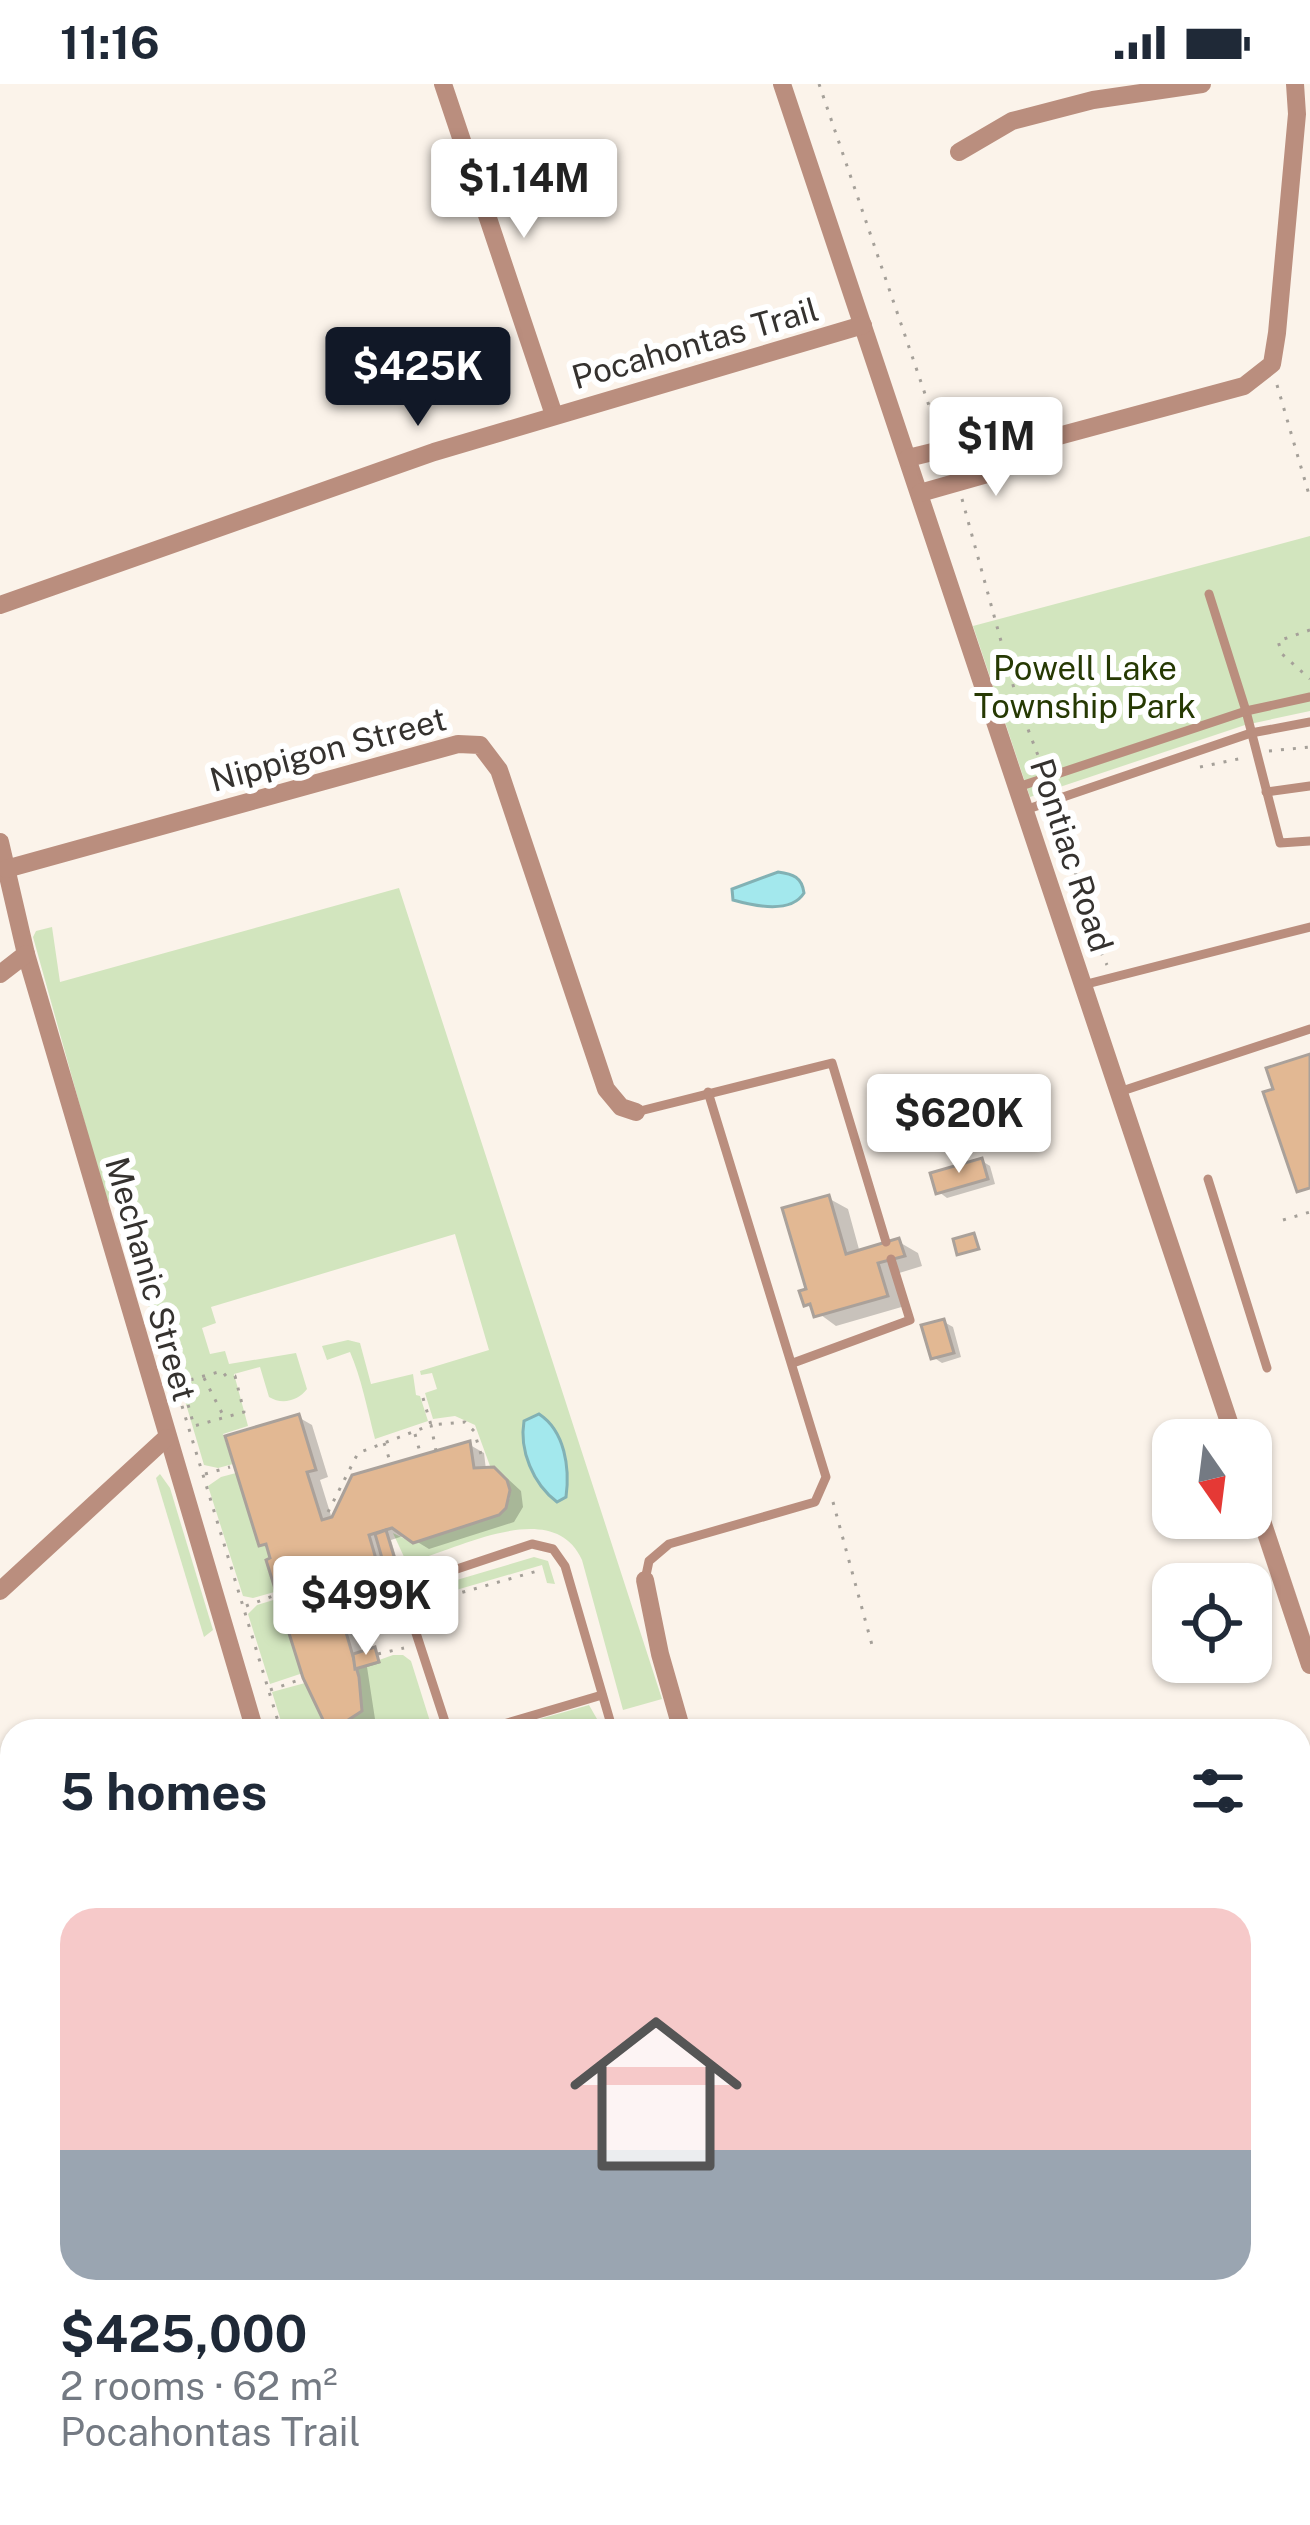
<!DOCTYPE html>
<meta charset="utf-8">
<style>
:root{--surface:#fff;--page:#f2f2f3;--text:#1f2937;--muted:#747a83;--line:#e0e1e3;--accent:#111827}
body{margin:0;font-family:"Public Sans",sans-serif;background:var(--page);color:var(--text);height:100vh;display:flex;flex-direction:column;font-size:45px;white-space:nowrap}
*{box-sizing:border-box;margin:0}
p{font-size:39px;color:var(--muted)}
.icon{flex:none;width:66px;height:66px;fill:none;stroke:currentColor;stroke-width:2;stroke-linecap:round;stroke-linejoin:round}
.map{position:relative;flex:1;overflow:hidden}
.panel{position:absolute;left:0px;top:1635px;width:1311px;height:807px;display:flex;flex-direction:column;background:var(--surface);border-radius:36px 36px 0 0;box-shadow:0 3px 9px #0004}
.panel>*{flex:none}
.needle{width:78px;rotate:166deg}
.fabs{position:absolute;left:1152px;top:1335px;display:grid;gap:24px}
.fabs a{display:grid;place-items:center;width:120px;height:120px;border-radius:24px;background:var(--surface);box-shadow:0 3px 9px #0004;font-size:60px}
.price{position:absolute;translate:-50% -102px;padding:0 27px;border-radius:12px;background:#fff;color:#222;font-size:39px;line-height:78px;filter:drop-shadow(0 3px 6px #0008)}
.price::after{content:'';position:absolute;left:50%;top:72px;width:36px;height:27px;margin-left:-18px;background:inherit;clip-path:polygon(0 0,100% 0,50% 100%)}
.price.selected{background:var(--accent);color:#fff}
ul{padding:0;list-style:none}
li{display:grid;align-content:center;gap:24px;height:636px;padding:0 60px}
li+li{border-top:3px solid var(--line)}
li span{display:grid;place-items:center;height:372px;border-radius:36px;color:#555}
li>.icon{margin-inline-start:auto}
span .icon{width:216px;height:216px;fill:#fffc;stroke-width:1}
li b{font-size:51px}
h2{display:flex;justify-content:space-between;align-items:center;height:144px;padding:0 60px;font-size:51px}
.status{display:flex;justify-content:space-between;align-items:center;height:84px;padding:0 60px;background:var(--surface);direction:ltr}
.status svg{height:33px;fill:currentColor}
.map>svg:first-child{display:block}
.green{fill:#d2e5be}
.water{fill:#a3e8ed;stroke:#82b1b4;stroke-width:3}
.shadow{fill:#0003}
.building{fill:#e2b893;stroke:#aaa19a;stroke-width:3}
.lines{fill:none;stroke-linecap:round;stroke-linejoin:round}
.path{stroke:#a5a099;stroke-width:3;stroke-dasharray:3 9;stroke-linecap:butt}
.service{stroke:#ba8e7e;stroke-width:9}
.minor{stroke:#ba8e7e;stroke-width:18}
.primary{stroke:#81361b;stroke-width:30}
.labels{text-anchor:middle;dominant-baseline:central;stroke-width:12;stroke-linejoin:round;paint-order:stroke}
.street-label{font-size:33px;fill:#35322f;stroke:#fff}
.park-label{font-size:33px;fill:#263903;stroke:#fff}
</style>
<div class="status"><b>11:16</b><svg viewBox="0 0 49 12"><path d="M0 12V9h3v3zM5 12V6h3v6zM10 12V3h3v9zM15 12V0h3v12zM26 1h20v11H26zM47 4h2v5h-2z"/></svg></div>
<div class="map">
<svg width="1310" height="2441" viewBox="0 0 1310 2441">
<rect width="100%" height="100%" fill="#fbf3ea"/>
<g class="green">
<polygon points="1310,452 1310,627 1245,641 1030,713 973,542"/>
<path d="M399 804 662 1615 623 1626 582 1476C554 1414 464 1462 416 1476L405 1475 393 1449 413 1459 499 1431 510 1414 507 1396 490 1382 475 1341 455 1332 433 1335 425 1309 437 1305 432 1289 421 1291 420 1287 489 1266 455 1150 211 1223 216 1239 202 1244 210 1270 225 1267 229 1280 296 1269 307 1305C298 1317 282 1321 269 1313L260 1283 234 1290 248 1342 223 1350 233 1380 218 1384 204 1381 173 1276 162 1267 115 1111 107 1119 33 853 36 847 52 843 60 898Z"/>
<path d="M348 1256 360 1259 371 1300 413 1290 416 1311 420 1312 428 1337 375 1355C367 1324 361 1293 350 1268L327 1276 322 1262Z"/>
<polygon points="236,1389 258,1461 266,1460 270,1474 266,1477 278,1507 253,1514 243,1512 208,1402 221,1393"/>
<polygon points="160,1390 170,1404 213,1546 204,1553 156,1394"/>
<polygon points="534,1473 548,1477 555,1500 547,1499 542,1481 439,1511 435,1509 433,1503"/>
<polygon points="280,1514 303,1589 270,1600 248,1530 257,1521"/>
<polygon points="393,1571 403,1571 411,1577 433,1647 284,1647 272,1608 305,1599 334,1640 345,1638 361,1627 357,1584"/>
<polygon points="589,1621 597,1635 554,1647 497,1647"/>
</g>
<g class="water">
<path d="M778 788C793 790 802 793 804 809 791 830 754 822 733 816L732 805Z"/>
<path d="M539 1330C565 1347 570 1384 566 1413L557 1418C533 1400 519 1366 524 1337Z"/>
</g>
<g class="shadow">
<polygon points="982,1077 990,1082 995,1100 947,1114 939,1108"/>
<polygon points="828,1114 848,1125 860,1169 899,1158 918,1169 922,1182 896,1190 905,1222 836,1242 806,1220"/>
<polygon points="944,1238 953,1243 961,1273 942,1279 933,1273"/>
<polygon points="298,1333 312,1341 328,1393 320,1396 333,1438 470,1361 484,1369 486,1386 508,1395 521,1407 523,1423 514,1438 429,1465 406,1451 391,1456 402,1493 391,1493 388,1483 369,1489 371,1497 344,1508 363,1571 374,1567 381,1579 367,1583 375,1635 361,1644 341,1644 327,1636 271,1466 261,1460"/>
<polygon points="219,2430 293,2430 282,2441 207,2441"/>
</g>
<g class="building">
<polygon points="1310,970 1310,1104 1297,1108 1263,1008 1273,1005 1266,984"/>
<polygon points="982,1074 988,1095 936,1110 930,1089"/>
<polygon points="829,1111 846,1170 899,1154 905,1172 878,1179 888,1212 814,1233 810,1220 804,1222 799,1207 806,1205 782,1124"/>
<polygon points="974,1149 979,1165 957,1171 953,1155"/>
<polygon points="944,1235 954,1269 931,1275 921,1241"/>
<polygon points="299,1330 316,1386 307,1388 322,1436 332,1433 352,1391 470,1357 474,1384 494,1383 507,1396 510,1406 506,1424 499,1431 413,1459 392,1444 369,1451 376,1475 356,1481 359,1489 332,1500 359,1593 362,1627 345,1638 334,1640 324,1638 303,1594 266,1476 270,1474 266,1460 259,1462 225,1352"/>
<polygon points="386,1446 400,1492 388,1495 375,1450"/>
<polygon points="375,1563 379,1578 355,1585 353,1570"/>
<polygon points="215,2430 271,2430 260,2441 203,2441"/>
</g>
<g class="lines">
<g class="path">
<polyline points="819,0 937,345"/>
<polyline points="1277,301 1310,414"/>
<polyline points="962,415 1018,619 1042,682"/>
<polyline points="1310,546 1278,557 1282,570 1310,595"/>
<polyline points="1269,667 1310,663"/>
<polyline points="1200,683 1243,674"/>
<polyline points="1058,731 1097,860 1107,881"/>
<polyline points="1283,1136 1310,1128"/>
<polyline points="168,1276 281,1647"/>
<polyline points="204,1294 224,1333"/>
<polyline points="179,1299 222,1287 226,1292 235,1292 244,1328 194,1342 182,1299"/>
<polyline points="423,1314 431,1341 465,1338 474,1347 483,1377"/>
<polyline points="415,1350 421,1372"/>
<polyline points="384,1359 391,1380"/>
<polyline points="205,1390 230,1383"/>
<polyline points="833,1418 872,1561"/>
<polyline points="328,1428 358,1369 431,1341 436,1367"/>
<polyline points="396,1508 394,1500 403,1493"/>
<polyline points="428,1513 435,1516 541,1486"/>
<polyline points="246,1522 273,1512"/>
<polyline points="378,1570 404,1564"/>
<polyline points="270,1606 299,1596"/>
</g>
<g class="service">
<polyline points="1209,510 1246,627 1280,759 1310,757"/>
<polyline points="1018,703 1246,627 1310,613"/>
<polyline points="1266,708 1310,702"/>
<polyline points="1025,726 1251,649 1310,638"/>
<polyline points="1083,901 1310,843"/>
<polyline points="1119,1008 1310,945"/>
<polyline points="636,1028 832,979 886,1158"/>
<polyline points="1208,1095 1267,1284"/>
<polyline points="793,1279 910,1236 891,1175"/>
<polyline points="645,1496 649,1477 669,1460 815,1418 826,1393 708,1008"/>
<polyline points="448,1647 415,1546 409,1513 418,1498 532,1460 553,1465 565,1482 613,1647"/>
<polyline points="480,1647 602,1611"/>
<polyline points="0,2079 12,2091"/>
<polyline points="0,2408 12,2395"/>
<polyline points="190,2441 204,2430"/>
<polyline points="279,2441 291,2430"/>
</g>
<g class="minor">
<polyline points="443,0 554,331"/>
<polyline points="782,0 1235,1356"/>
<polyline points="959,68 1012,37 1093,16 1202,0"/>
<polyline points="908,374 994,353 1040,357 1244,302 1272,280 1277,249 1297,30 1295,0"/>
<polyline points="920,409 1001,386 1040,357"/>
<polyline points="0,521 434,368 863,241"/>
<polyline points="0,758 26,870 255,1647"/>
<polyline points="6,785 458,660 480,661 499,686 606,1005 621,1023 636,1028"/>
<polyline points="0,890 26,870"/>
<polyline points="1251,1404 1310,1581"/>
<polyline points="645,1496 660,1570 682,1647"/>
<polyline points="0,1507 166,1354"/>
<polyline points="1299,1884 1310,1880"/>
<polyline points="0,2116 12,2102"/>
<polyline points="1299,2192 1310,2189"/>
<polyline points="523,2430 526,2441"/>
<polyline points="907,2430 910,2441"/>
</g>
<g class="primary">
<polyline points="0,2337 12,2348"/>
<polyline points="102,2430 114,2441"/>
</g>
</g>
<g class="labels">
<g class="street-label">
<text transform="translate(695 259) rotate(-16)">Pocahontas Trail</text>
<text transform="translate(328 665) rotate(-15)">Nippigon Street</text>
<text transform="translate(1072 771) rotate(72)">Pontiac Road</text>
<text transform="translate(151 1195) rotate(74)">Mechanic Street</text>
</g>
<g class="park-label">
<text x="1085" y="584">Powell Lake<tspan x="1085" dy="38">Township Park</tspan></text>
</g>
</g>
</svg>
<div class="fabs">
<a><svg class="needle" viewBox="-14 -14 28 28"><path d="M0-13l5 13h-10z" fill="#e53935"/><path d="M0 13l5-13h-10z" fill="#747a83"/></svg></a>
<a><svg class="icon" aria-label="locate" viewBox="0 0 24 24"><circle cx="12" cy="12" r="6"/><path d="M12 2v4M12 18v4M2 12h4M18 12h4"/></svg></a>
</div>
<b class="price" style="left:524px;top:157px">$1.14M</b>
<b class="price selected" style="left:418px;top:345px">$425K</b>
<b class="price" style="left:996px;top:415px">$1M</b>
<b class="price" style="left:959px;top:1092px">$620K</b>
<b class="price" style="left:366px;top:1574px">$499K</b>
<section class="panel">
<h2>5 homes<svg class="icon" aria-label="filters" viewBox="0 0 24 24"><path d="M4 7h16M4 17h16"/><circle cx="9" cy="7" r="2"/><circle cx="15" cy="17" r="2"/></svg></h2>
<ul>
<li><span style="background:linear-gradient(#f6c9c9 65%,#9aa5b1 0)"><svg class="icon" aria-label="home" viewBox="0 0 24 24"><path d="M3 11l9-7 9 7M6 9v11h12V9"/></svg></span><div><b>$425,000</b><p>2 rooms · 62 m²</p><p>Pocahontas Trail</p></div></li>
</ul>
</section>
</div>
